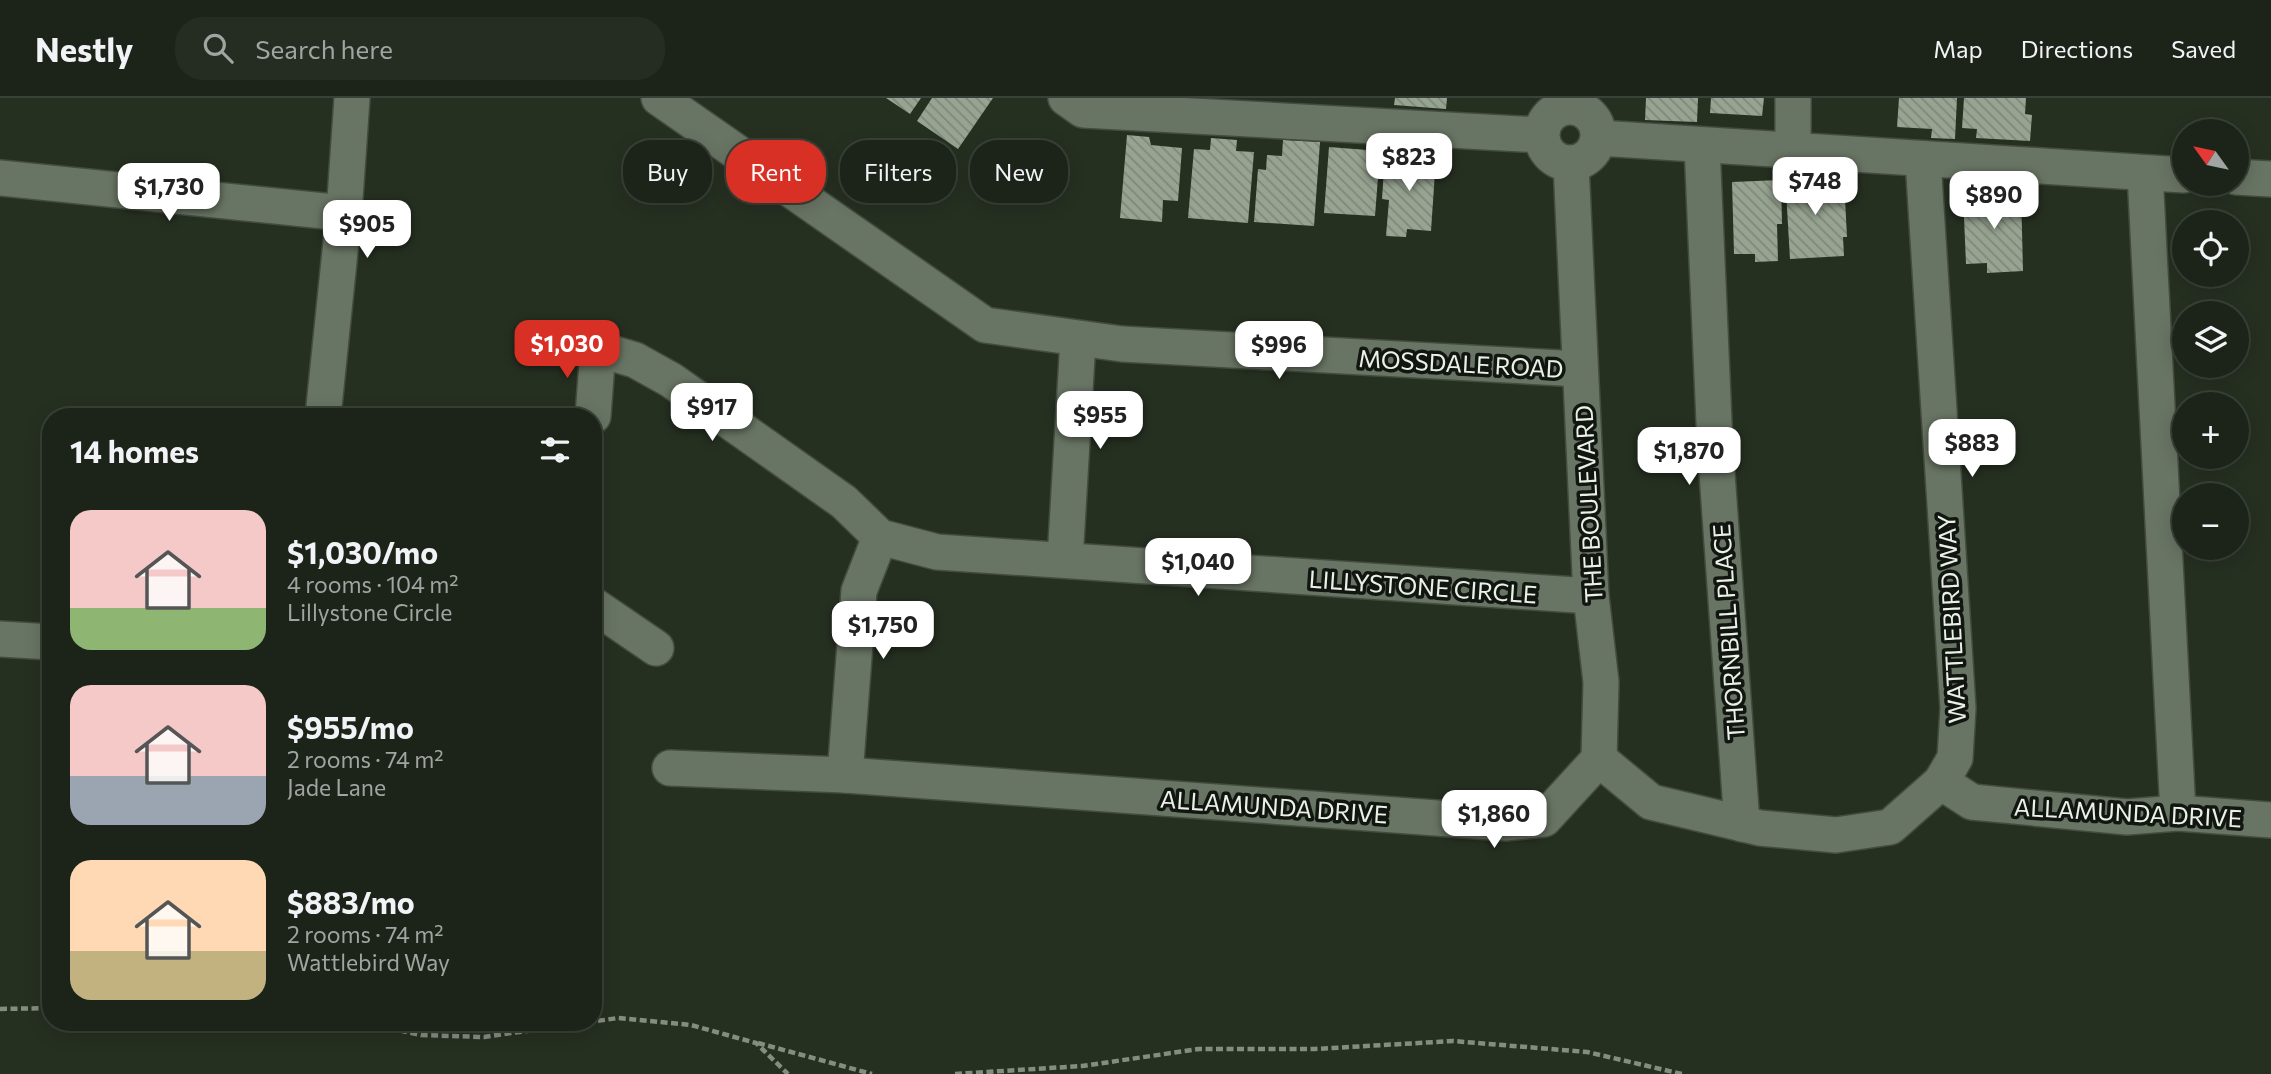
<!DOCTYPE html>
<meta charset="utf-8">
<style>
:root{--surface:#1c2419;--page:#252c22;--text:#f1f3f6;--muted:#a0a4a2;--line:#3a4138;--accent:#d93025}
body{margin:0;font-family:Commissioner,sans-serif;background:var(--page);color:var(--text);height:100vh;display:flex;flex-direction:column;font-size:26px;white-space:nowrap}
*{box-sizing:border-box;margin:0}
p{font-size:23px;color:var(--muted)}
.icon{flex:none;width:38px;height:38px;fill:none;stroke:currentColor;stroke-width:2;stroke-linecap:round;stroke-linejoin:round}
.map{position:relative;flex:1;overflow:hidden}
.sheet{position:absolute;left:42px;top:310px;width:560px;height:623px;display:flex;flex-direction:column;background:var(--surface);border-radius:28px;box-shadow:0 4px 18px #0003,0 0 0 2px var(--line)}
.sheet>*{flex:none}
.top-card{position:absolute;left:623px;top:42px;width:665px;height:63px;display:flex;gap:14px}
.needle{width:46px;rotate:303deg}
.buttons{position:absolute;left:2172px;top:21px;display:grid;gap:14px}
.buttons a{display:grid;place-items:center;width:77px;height:77px;border-radius:50%;background:var(--surface);box-shadow:0 4px 18px #0003,0 0 0 2px var(--line);font-size:35px}
.price{position:absolute;translate:-50% -60px;padding:0 16px;border-radius:14px;background:#fff;color:#222;font-size:23px;line-height:46px;filter:drop-shadow(0 2px 4px #0008)}
.price::after{content:'';position:absolute;left:50%;top:42px;width:21px;height:16px;margin-left:-10px;background:inherit;clip-path:polygon(0 0,100% 0,50% 100%)}
.price.selected{background:var(--accent);color:#fff}
ul{padding:0;list-style:none}
li{display:flex;align-items:center;gap:21px;height:175px;padding:0 28px}
li span{display:grid;place-items:center;flex:none;width:196px;height:140px;border-radius:21px;color:#555}
li>.icon{margin-inline-start:auto}
span .icon{width:84px;height:84px;fill:#fffc;stroke-width:1}
li b{font-size:30px}
h2{display:flex;justify-content:space-between;align-items:center;height:84px;padding:0 28px;font-size:30px}
.tag{padding:0 24px;border-radius:28px;background:var(--surface);box-shadow:0 4px 18px #0003,0 0 0 2px var(--line);font-size:24px;line-height:63px}
.tag.selected{background:var(--accent);color:#fff}
header{display:flex;align-items:center;gap:42px;box-sizing:border-box;height:98px;padding:0 35px;background:var(--surface);border-bottom:2px solid var(--line)}
header strong{font-size:33px}
nav{display:flex;gap:38px;margin-inline-start:auto;font-size:24px}
.search{width:490px;height:63px;background:var(--page);display:flex;align-items:center;gap:18px;box-sizing:border-box;padding:0 24px;border-radius:28px;color:var(--muted);font-size:26px}
.map>svg:first-child{display:block}
.building{fill:url(#building-back-hatch)}
.lines{fill:none;stroke-linecap:round;stroke-linejoin:round}
.minor-casing{stroke:#444c3f;stroke-width:38}
.path{stroke:#858d80;stroke-width:4.5;stroke-dasharray:7 3.5;stroke-linecap:butt}
.minor{stroke:#697564;stroke-width:35}
.labels{text-anchor:middle;dominant-baseline:central;stroke-width:7;stroke-linejoin:round;paint-order:stroke}
.street-label{font-size:24px;fill:#eaf1e7;stroke:#121610}
</style>
<header>
<strong>Nestly</strong>
<div class="search"><svg class="icon" aria-label="search" viewBox="0 0 24 24"><circle cx="10" cy="10" r="6"/><path d="M15 15l6 6"/></svg>Search here</div>
<nav><a>Map</a><a>Directions</a><a>Saved</a></nav>
</header>
<div class="map">
<svg width="2271" height="976" viewBox="0 0 2271 976">
<defs>
<pattern id="building-back-hatch" width="6" height="6" patternUnits="userSpaceOnUse" patternTransform="scale(1.75)"><rect width="6" height="6" fill="#97a491"/><path d="M-1 5l2 2M0 0l6 6M5-1l2 2" fill="none" stroke="#7f887a"/></pattern>
</defs>
<rect width="100%" height="100%" fill="#263021"/>
<g class="building">
<polygon points="886,0 921,0 910,16"/>
<polygon points="932,0 993,0 958,51 917,23"/>
<polygon points="1395,0 1447,0 1446,11 1394,7"/>
<polygon points="1646,0 1698,0 1697,24 1645,22"/>
<polygon points="1711,0 1764,0 1762,18 1710,15"/>
<polygon points="1899,0 1957,0 1955,41 1931,40 1932,31 1897,29"/>
<polygon points="1964,0 2026,0 2025,16 2032,17 2030,43 1976,40 1977,31 1962,30"/>
<polygon points="1127,37 1149,39 1151,47 1182,50 1178,103 1163,102 1162,124 1120,120"/>
<polygon points="1211,40 1237,42 1236,53 1254,54 1248,125 1188,120 1194,51 1210,52"/>
<polygon points="1283,42 1320,44 1314,128 1254,124 1258,71 1266,72 1267,57 1282,58"/>
<polygon points="1329,49 1380,53 1375,118 1324,115"/>
<polygon points="1385,56 1436,59 1431,133 1407,131 1406,139 1386,138 1389,102 1382,101"/>
<polygon points="1810,75 1810,84 1844,82 1847,139 1843,139 1844,158 1790,161 1785,76"/>
<polygon points="1781,82 1782,126 1777,126 1778,163 1755,164 1755,156 1734,156 1732,84"/>
<polygon points="2021,93 2023,173 1987,175 1987,165 1966,166 1963,96"/>
</g>
<g class="lines">
<defs>
<g id="minor">
<polyline points="659,0 985,227 1122,246 1580,271"/>
<polyline points="1066,0 1083,12 1541,37"/>
<polyline points="1793,0 1793,54"/>
<circle cx="1570" cy="37" r="28"/>
<polyline points="1599,40 2184,77"/>
<polyline points="1702,47 1715,347 1742,726"/>
<polyline points="1923,62 1958,610 1955,660 1941,684"/>
<polyline points="1571,66 1591,498 1601,584 1599,661"/>
<polyline points="2145,75 2178,715"/>
<polyline points="2236,79 2271,81"/>
<polyline points="0,80 344,115"/>
<polyline points="323,318 344,115 352,0"/>
<polyline points="593,318 598,251 635,262 671,282 844,404 880,439 937,454 1591,498"/>
<polyline points="1065,462 1078,242"/>
<polyline points="593,507 656,550"/>
<polyline points="0,541 51,544"/>
<polyline points="670,670 845,677 1505,725 1544,721 1599,661 1651,704 1760,730 1836,737 1890,729 1941,684 1972,704 2127,719 2178,715 2271,722"/>
<polyline points="845,677 859,493 880,439"/>
</g>
</defs>
<use href="#minor" class="minor-casing"/>
<g class="path">
<polyline points="0,911 51,910"/>
<polyline points="359,924 421,937 484,939 618,920 691,927 756,945 788,976"/>
<polyline points="758,945 872,976"/>
<polyline points="955,976 1082,968 1199,951 1315,951 1453,943 1587,954 1682,976"/>
</g>
<use href="#minor" class="minor"/>
</g>
<g class="labels">
<g class="street-label">
<text transform="translate(1461 265) rotate(3)">MOSSDALE ROAD</text>
<text transform="translate(1588 406) rotate(-93)">THE BOULEVARD</text>
<text transform="translate(1423 488) rotate(4)">LILLYSTONE CIRCLE</text>
<text transform="translate(1951 521) rotate(-93)">WATTLEBIRD WAY</text>
<text transform="translate(1728 534) rotate(-94)">THORNBILL PLACE</text>
<text transform="translate(1274 708) rotate(4)">ALLAMUNDA DRIVE</text>
<text transform="translate(2128 714) rotate(3)">ALLAMUNDA DRIVE</text>
</g>
</g>
</svg>
<div class="buttons">
<a><svg class="needle" viewBox="-14 -14 28 28"><path d="M0-13l5 13h-10z" fill="#e53935"/><path d="M0 13l5-13h-10z" fill="#a0a4a2"/></svg></a>
<a><svg class="icon" aria-label="locate" viewBox="0 0 24 24"><circle cx="12" cy="12" r="6"/><path d="M12 2v4M12 18v4M2 12h4M18 12h4"/></svg></a>
<a><svg class="icon" aria-label="layers" viewBox="0 0 24 24"><path d="M12 4l9 5-9 5-9-5zM3 14l9 5 9-5"/></svg></a>
<a>+</a>
<a>−</a>
</div>
<b class="price" style="left:1409px;top:95px">$823</b>
<b class="price" style="left:1815px;top:119px">$748</b>
<b class="price" style="left:169px;top:125px">$1,730</b>
<b class="price" style="left:1994px;top:133px">$890</b>
<b class="price" style="left:367px;top:162px">$905</b>
<b class="price selected" style="left:567px;top:282px">$1,030</b>
<b class="price" style="left:1279px;top:283px">$996</b>
<b class="price" style="left:712px;top:345px">$917</b>
<b class="price" style="left:1100px;top:353px">$955</b>
<b class="price" style="left:1972px;top:381px">$883</b>
<b class="price" style="left:1689px;top:389px">$1,870</b>
<b class="price" style="left:1198px;top:500px">$1,040</b>
<b class="price" style="left:883px;top:563px">$1,750</b>
<b class="price" style="left:1494px;top:752px">$1,860</b>
<div class="top-card">
<a class="tag">Buy</a>
<a class="tag selected">Rent</a>
<a class="tag">Filters</a>
<a class="tag">New</a>
</div>
<section class="sheet">
<h2>14 homes<svg class="icon" aria-label="filters" viewBox="0 0 24 24"><path d="M4 7h16M4 17h16"/><circle cx="9" cy="7" r="2"/><circle cx="15" cy="17" r="2"/></svg></h2>
<ul>
<li><span style="background:linear-gradient(#f6c9c9 70%,#8fb573 0)"><svg class="icon" aria-label="home" viewBox="0 0 24 24"><path d="M3 11l9-7 9 7M6 9v11h12V9"/></svg></span><div><b>$1,030/mo</b><p>4 rooms · 104 m²</p><p>Lillystone Circle</p></div></li>
<li><span style="background:linear-gradient(#f6c9c9 65%,#9aa5b1 0)"><svg class="icon" aria-label="home" viewBox="0 0 24 24"><path d="M3 11l9-7 9 7M6 9v11h12V9"/></svg></span><div><b>$955/mo</b><p>2 rooms · 74 m²</p><p>Jade Lane</p></div></li>
<li><span style="background:linear-gradient(#ffd9b3 65%,#c2b280 0)"><svg class="icon" aria-label="home" viewBox="0 0 24 24"><path d="M3 11l9-7 9 7M6 9v11h12V9"/></svg></span><div><b>$883/mo</b><p>2 rooms · 74 m²</p><p>Wattlebird Way</p></div></li>
</ul>
</section>
</div>
